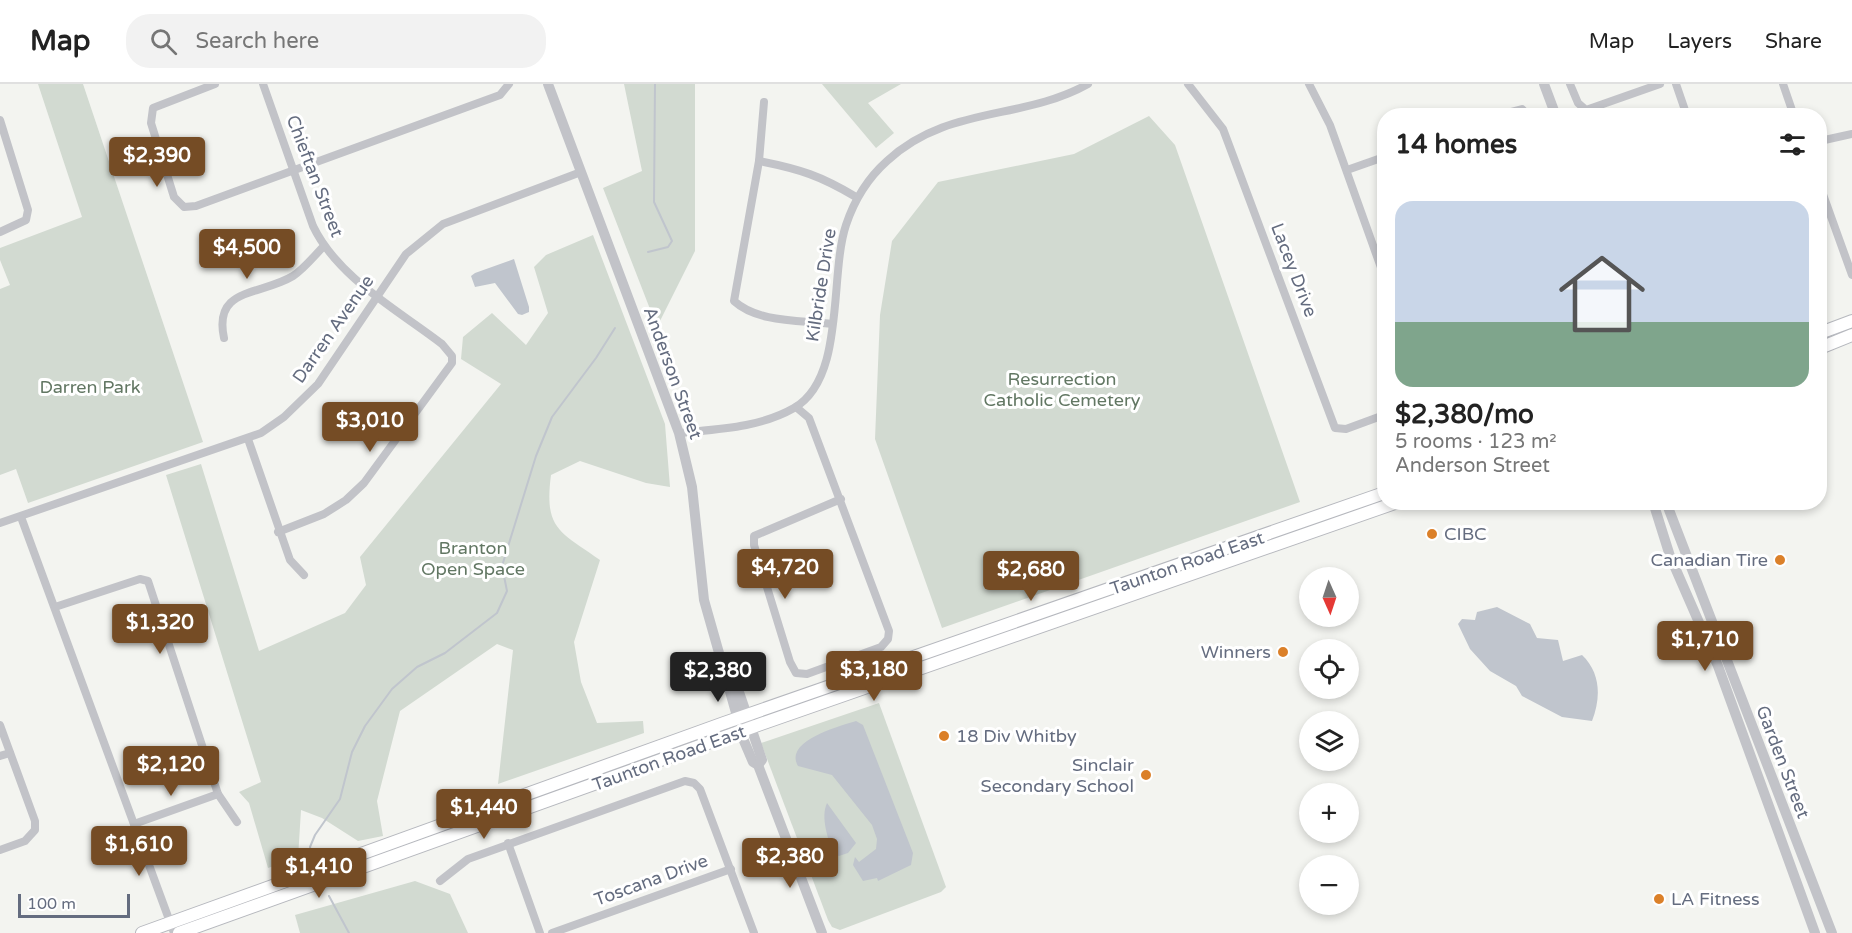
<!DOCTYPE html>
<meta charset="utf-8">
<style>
:root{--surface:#fff;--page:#f2f2f2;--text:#222;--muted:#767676;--line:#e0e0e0;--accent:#754c25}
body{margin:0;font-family:"Varela Round",sans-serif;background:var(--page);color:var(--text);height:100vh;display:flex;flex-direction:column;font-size:22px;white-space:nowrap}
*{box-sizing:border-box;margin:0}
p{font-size:20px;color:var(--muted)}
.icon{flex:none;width:33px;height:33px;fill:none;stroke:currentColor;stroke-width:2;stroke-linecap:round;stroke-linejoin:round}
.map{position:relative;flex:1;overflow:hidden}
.side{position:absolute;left:1377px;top:24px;width:450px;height:402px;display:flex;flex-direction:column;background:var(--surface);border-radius:24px;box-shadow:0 3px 9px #0003}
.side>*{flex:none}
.needle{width:39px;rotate:177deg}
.tools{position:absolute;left:1299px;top:483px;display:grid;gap:12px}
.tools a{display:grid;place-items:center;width:60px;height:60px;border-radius:50%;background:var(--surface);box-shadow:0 3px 9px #0003;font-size:30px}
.scale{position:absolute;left:18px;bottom:15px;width:112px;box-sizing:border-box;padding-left:6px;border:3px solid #646c7f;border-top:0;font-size:16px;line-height:21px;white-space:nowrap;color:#646c7f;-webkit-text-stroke:4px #fff;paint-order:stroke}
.price{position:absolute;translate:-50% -51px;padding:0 14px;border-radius:6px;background:var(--accent);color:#fff;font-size:20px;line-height:39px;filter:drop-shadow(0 2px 3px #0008)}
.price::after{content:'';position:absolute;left:50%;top:36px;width:18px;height:14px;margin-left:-9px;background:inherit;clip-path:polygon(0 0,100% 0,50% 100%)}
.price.active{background:#222;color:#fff}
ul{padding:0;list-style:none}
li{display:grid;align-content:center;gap:12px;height:318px;padding:0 18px}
li span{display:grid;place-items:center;height:186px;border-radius:18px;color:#555}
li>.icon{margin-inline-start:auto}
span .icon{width:108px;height:108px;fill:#fffc;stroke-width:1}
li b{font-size:26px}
h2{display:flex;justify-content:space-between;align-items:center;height:72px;padding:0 18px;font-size:26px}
header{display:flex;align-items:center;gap:36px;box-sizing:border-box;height:84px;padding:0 30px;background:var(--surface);border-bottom:2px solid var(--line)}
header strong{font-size:28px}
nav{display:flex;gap:33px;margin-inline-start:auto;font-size:21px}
.search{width:420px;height:54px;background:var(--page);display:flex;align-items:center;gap:15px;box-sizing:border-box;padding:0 21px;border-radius:24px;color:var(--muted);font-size:22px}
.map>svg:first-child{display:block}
.green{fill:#d2dad1}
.water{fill:#c0c5cd}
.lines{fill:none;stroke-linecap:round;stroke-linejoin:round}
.stream{stroke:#c0c5cd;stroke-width:2}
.secondary-casing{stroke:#b6b8be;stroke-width:14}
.minor{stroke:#c2c3c8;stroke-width:8}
.tertiary{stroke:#c2c3c8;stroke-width:10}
.secondary{stroke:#fff;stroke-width:12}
.poi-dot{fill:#db8029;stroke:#fff;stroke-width:2}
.labels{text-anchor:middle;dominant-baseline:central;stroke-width:6;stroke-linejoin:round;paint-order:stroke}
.street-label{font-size:18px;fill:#646c7f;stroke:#fff}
.park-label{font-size:18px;fill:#627763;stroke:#fff}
.poi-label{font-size:18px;fill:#646c7f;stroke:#fff;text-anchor:start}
</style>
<header>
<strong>Map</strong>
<div class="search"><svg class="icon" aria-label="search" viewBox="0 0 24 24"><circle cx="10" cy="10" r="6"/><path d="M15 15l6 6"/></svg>Search here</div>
<nav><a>Map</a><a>Layers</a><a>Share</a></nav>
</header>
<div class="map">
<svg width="1852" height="849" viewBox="0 0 1852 849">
<rect width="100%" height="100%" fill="#f3f4f0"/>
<g class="green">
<polygon points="38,0 83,0 203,358 28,419 16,385 0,391 0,205 10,201 0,176 0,164 82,133"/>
<polygon points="624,0 695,0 695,167 657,243 603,104 642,87"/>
<polygon points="822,0 901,0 868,19 894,49 876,64"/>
<polygon points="1149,32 1175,61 1300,418 942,544 875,355 880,231 892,157 938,98 1074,70"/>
<path d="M593 151 665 340 670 403 646 399 580 377 551 391C544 445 559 447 600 476L574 558 581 598 597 639 643 637 644 649 498 700 513 566 497 560 400 627 377 717 383 752 358 757 322 734 301 726 298 774 268 784 249 719 239 708 261 698 166 391 201 380 259 567 345 529 366 501 360 473 501 300 461 275 463 253 492 229 526 261 548 229 534 183 546 171Z"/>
<polygon points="879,619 946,803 941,808 840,846 832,843 828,836 761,659"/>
<polygon points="415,797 450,810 468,849 300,849 295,831"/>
</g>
<g class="water">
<polygon points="514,175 529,223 529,228 522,231 518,230 495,199 475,203 471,192 475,189"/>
<path d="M1497 523 1530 540 1537 554 1558 556 1563 577 1582 571C1601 589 1601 614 1592 637L1562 633 1522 612 1516 602 1490 587 1470 565 1458 540 1462 535 1475 536 1477 528Z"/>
<path d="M856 637 863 641 913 769 911 781 878 797 877 794 863 797 853 781 855 773 859 778 876 765 877 755 872 741 832 691 798 682C783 657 840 642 856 637Z"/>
<path d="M827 719 856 759 848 769 839 772 833 770C829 756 820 734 827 719Z"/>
</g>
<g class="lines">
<g class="stream">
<polyline points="648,168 668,163 672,157 654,118 655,0"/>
<polyline points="313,780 310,763 315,751 340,715 352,668 365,642 392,605 417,583 445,569 497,529 507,507 502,482 536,372 552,333 596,274 615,244"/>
<polyline points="329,812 349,849"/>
</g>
<defs>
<g id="secondary">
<polyline points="1820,249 1852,237"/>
<polyline points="1820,264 1852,251"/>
<polyline points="142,849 724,639 1384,409"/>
<polyline points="179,849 761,640 1398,418"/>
</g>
</defs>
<use href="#secondary" class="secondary-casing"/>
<g class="minor">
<polyline points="215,0 153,24 151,39 174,113 184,123 196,122 500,11 509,0"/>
<path d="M263 0 313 142C338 194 398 226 442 260L452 272V279L364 399 346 416 324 430 278 448"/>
<polyline points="1188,0 1223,45 1335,344 1346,345 1384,331"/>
<polyline points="1309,0 1330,41 1384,192"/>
<polyline points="1570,0 1578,19 1586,26 1660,0"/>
<polyline points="1676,0 1687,32"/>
<polyline points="1783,0 1794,32"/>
<path d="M764 18 759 77 734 217C758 239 801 236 832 240"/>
<polyline points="1495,32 1522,25 1529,32"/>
<polyline points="0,36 28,126 26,136 0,148"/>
<polyline points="1820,57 1852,50"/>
<path d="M759 77C800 85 821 92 856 113"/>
<polyline points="1347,86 1384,73"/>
<polyline points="1820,102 1852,191"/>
<path d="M224 254C213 203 260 212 293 192 304 185 314 172 323 163"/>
<polyline points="796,323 809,334 889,547 888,555 881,563 807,590 796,589 790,578 754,461 754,452 841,415"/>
<path d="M679 349C718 345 759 344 794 324 846 294 829 192 846 141 854 117 868 94 887 77 947 21 1022 37 1088 0"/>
<polyline points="248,355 290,476 304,491"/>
<polyline points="21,433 174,849"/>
<polyline points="0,439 261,349 284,333 318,300 406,170 443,140 581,88"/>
<polyline points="55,523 140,495 148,497 218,710 237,738"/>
<polyline points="0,641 35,737 35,746 25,757 0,766"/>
<polyline points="0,672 10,669"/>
<polyline points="134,740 218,710"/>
<polyline points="508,759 540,849"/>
<polyline points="440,797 468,775 685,697 694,699 700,705 754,849"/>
<polyline points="552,849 731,785"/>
</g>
<g class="tertiary">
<polyline points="548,0 679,349 692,403 704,516 744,657 753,678 758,681 822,849"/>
<polyline points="1544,0 1556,32"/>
<polyline points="1653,418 1670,472 1718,582 1815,849"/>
<polyline points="1666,418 1832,849"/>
<polyline points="729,600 738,605 762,676 758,681"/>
</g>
<use href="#secondary" class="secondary"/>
</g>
<g class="poi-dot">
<circle cx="1432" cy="450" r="6"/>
<circle cx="1780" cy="476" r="6"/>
<circle cx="1283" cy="568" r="6"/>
<circle cx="944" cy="652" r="6"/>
<circle cx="1146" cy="691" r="6"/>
<circle cx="1659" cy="815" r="6"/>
</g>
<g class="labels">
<g class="street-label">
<text transform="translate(315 92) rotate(69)">Chieftan Street</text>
<text transform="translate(1294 186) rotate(69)">Lacey Drive</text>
<text transform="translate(821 201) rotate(-81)">Kilbride Drive</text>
<text transform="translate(333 245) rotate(-55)">Darren Avenue</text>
<text transform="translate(673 289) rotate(70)">Anderson Street</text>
<text transform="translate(1187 479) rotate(-19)">Taunton Road East</text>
<text transform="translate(669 674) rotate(-20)">Taunton Road East</text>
<text transform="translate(1783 678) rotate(69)">Garden Street</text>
<text transform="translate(651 796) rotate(-20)">Toscana Drive</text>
</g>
<g class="park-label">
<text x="1062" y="295">Resurrection<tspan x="1062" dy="21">Catholic Cemetery</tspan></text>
<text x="90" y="303">Darren Park</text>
<text x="473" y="464">Branton<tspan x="473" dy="21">Open Space</tspan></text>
</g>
<g class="poi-label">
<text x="1444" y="450">CIBC</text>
<text x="1768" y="476" text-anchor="end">Canadian Tire</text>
<text x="1271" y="568" text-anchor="end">Winners</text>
<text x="956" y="652">18 Div Whitby</text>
<text x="1134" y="681" text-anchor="end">Sinclair<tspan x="1134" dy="21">Secondary School</tspan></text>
<text x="1671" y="815">LA Fitness</text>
</g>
</g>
</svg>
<div class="tools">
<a><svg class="needle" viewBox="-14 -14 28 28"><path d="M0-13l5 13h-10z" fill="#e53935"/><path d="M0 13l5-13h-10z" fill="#767676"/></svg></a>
<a><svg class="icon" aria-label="locate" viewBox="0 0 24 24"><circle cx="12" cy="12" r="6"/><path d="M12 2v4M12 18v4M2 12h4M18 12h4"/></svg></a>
<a><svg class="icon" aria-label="layers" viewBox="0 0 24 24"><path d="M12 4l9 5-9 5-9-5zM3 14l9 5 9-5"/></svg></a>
<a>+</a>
<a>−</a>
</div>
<div class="scale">100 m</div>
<b class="price" style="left:157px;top:104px">$2,390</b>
<b class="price" style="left:247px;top:196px">$4,500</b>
<b class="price" style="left:370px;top:369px">$3,010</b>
<b class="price" style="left:785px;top:516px">$4,720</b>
<b class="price" style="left:1031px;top:518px">$2,680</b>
<b class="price" style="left:160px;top:571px">$1,320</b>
<b class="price" style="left:1705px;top:588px">$1,710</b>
<b class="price" style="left:874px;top:618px">$3,180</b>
<b class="price active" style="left:718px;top:619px">$2,380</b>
<b class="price" style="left:171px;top:713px">$2,120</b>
<b class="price" style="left:484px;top:756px">$1,440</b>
<b class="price" style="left:139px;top:793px">$1,610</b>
<b class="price" style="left:790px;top:805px">$2,380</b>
<b class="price" style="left:319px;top:815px">$1,410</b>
<section class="side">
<h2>14 homes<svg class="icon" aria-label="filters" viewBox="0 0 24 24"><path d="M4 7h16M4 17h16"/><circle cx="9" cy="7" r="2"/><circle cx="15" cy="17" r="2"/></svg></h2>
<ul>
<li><span style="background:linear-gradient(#c9d6e8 65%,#7fa58c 0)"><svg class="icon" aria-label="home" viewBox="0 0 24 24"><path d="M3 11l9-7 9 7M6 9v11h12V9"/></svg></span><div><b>$2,380/mo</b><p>5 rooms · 123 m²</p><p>Anderson Street</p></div></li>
</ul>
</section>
</div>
